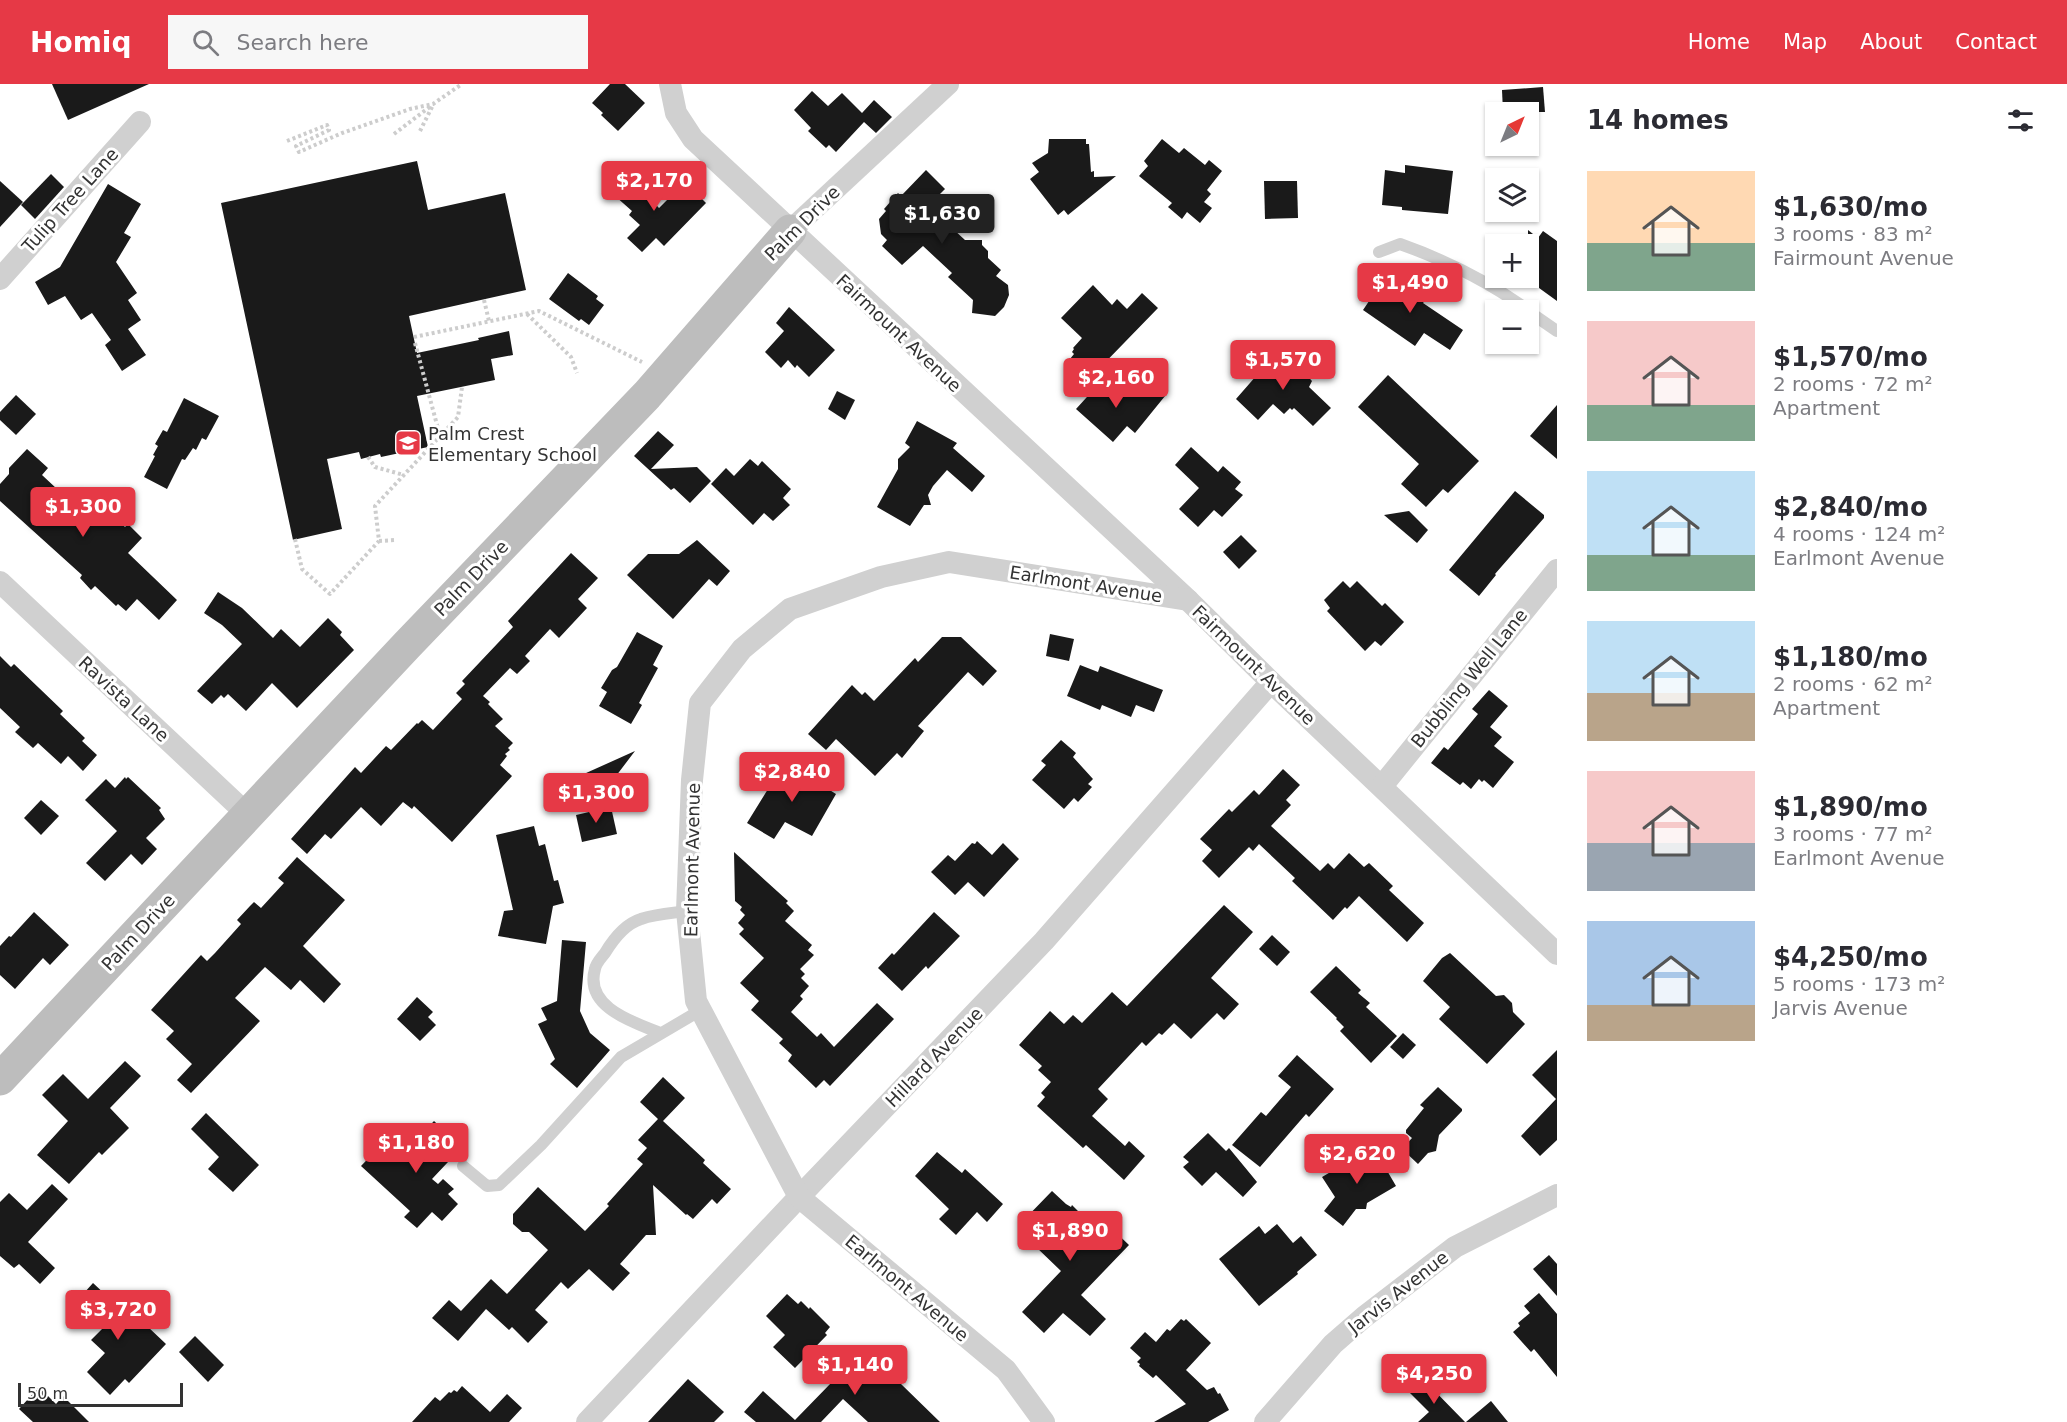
<!DOCTYPE html>
<meta charset="utf-8">
<style>
:root{--surface:#fff;--page:#f7f7f7;--text:#2b2b33;--muted:#7c7c81;--accent:#e63946}
body{margin:0;font-family:"DejaVu Sans",sans-serif;background:var(--page);color:var(--text);height:100vh;display:flex;flex-direction:column;font-size:22px;white-space:nowrap}
*{box-sizing:border-box;margin:0}
p{font-size:20px;color:var(--muted)}
.icon{flex:none;width:33px;height:33px;fill:none;stroke:currentColor;stroke-width:2;stroke-linecap:round;stroke-linejoin:round}
.map{position:relative;flex:1;overflow:hidden}
.side{display:flex;flex-direction:column;background:var(--surface);width:510px}
.side>*{flex:none}
.needle{width:39px;rotate:43deg}
.buttons{position:absolute;left:1485px;top:18px;display:grid;gap:12px}
.buttons a{display:grid;place-items:center;width:54px;height:54px;border-radius:0px;background:var(--surface);box-shadow:0 2px 4px #0004;font-size:30px}
.scale{position:absolute;left:18px;bottom:15px;width:165px;box-sizing:border-box;padding-left:6px;border:3px solid #333;border-top:0;font-size:16px;line-height:21px;white-space:nowrap;color:#333;-webkit-text-stroke:4px #fff;paint-order:stroke}
.price{position:absolute;translate:-50% -51px;padding:0 14px;border-radius:6px;background:var(--accent);color:#fff;font-size:20px;line-height:39px;filter:drop-shadow(0 2px 3px #0008)}
.price::after{content:'';position:absolute;left:50%;top:36px;width:18px;height:14px;margin-left:-9px;background:inherit;clip-path:polygon(0 0,100% 0,50% 100%)}
.price.current{background:#222;color:#fff}
ul{padding:0;list-style:none}
li{display:flex;align-items:center;gap:18px;height:150px;padding:0 30px}
li span{display:grid;place-items:center;flex:none;width:168px;height:120px;border-radius:0px;color:#555}
li>.icon{margin-inline-start:auto}
span .icon{width:72px;height:72px;fill:#fffc;stroke-width:1}
li b{font-size:26px}
h2{display:flex;justify-content:space-between;align-items:center;height:72px;padding:0 30px;font-size:26px}
header{display:flex;align-items:center;gap:36px;box-sizing:border-box;height:84px;padding:0 30px;background:var(--accent);color:#fff}
header strong{font-size:28px}
nav{display:flex;gap:33px;margin-inline-start:auto;font-size:21px}
.search{width:420px;height:54px;background:var(--page);display:flex;align-items:center;gap:15px;box-sizing:border-box;padding:0 21px;border-radius:0px;color:var(--muted);font-size:22px}
main{display:flex;flex:1;min-height:0}
.map>svg:first-child{display:block}
.building{fill:#1a1a1a}
.lines{fill:none;stroke-linecap:round;stroke-linejoin:round}
.path{stroke:#cdcdcd;stroke-width:4;stroke-dasharray:3 3;stroke-linecap:butt}
.lane{stroke:#d0d0d0;stroke-width:12}
.street{stroke:#d0d0d0;stroke-width:22}
.secondary{stroke:#bdbdbd;stroke-width:33}
.labels{text-anchor:middle;dominant-baseline:central;stroke-width:6;stroke-linejoin:round;paint-order:stroke}
.street-label{font-size:18px;fill:#333;stroke:#fff}
.poi-label{font-size:18px;fill:#333;stroke:#fff;text-anchor:start}
</style>
<header>
<strong>Homiq</strong>
<div class="search"><svg class="icon" aria-label="search" viewBox="0 0 24 24"><circle cx="10" cy="10" r="6"/><path d="M15 15l6 6"/></svg>Search here</div>
<nav><a>Home</a><a>Map</a><a>About</a><a>Contact</a></nav>
</header>
<main>
<div class="map">
<svg width="1557" height="1338" viewBox="0 0 1557 1338">
<rect width="100%" height="100%" fill="#fff"/>
<g class="building">
<polygon points="52,0 149,0 68,36"/>
<polygon points="610,0 625,0 645,19 618,47 601,31 603,29 592,19"/>
<polygon points="1543,3 1545,28 1503,28 1502,6"/>
<polygon points="812,7 828,22 842,9 862,29 874,16 892,33 876,49 864,38 836,68 829,61 826,64 808,47 811,44 794,26"/>
<polygon points="1049,55 1086,55 1086,60 1089,60 1091,88 1094,87 1094,93 1116,92 1068,131 1064,126 1058,131 1030,95 1039,88 1032,79 1048,69"/>
<polygon points="1162,55 1179,69 1184,64 1205,81 1209,76 1222,87 1207,106 1211,110 1204,118 1212,124 1200,139 1187,128 1182,135 1168,123 1172,119 1139,92 1148,82 1144,77"/>
<polygon points="417,77 428,126 505,109 526,206 409,232 417,269 479,256 478,254 509,247 513,271 491,275 495,296 417,312 428,363 381,373 380,370 361,375 359,368 327,375 342,445 293,456 221,119"/>
<polygon points="1405,81 1453,87 1448,130 1402,126 1402,123 1382,121 1385,86 1405,89"/>
<polygon points="623,86 659,124 672,111 677,116 690,103 706,119 664,162 656,154 642,168 627,154 640,141 629,131 632,127 606,104"/>
<polygon points="926,86 945,105 928,122 965,156 982,156 982,161 988,167 988,174 1001,186 996,192 1008,201 1009,211 1004,223 995,232 972,229 973,216 948,193 952,189 923,162 902,181 882,162 887,156 881,150 879,135 886,127 884,125 898,109 901,112"/>
<polygon points="51,90 64,103 35,135 21,121"/>
<polygon points="0,97 23,118 0,143"/>
<polygon points="1264,97 1297,97 1298,134 1265,135"/>
<polygon points="108,100 141,120 124,149 131,153 116,178 137,209 128,216 141,236 128,245 146,271 122,287 105,261 111,256 92,229 81,236 65,212 48,221 35,198 60,183"/>
<polygon points="1528,146 1538,154 1543,147 1557,157 1557,217 1528,196"/>
<polygon points="568,189 598,212 596,215 604,221 589,241 581,235 579,237 549,215"/>
<polygon points="1388,189 1426,215 1423,219 1463,246 1450,266 1424,249 1415,262 1363,226"/>
<polygon points="1093,201 1112,221 1117,215 1127,225 1142,209 1158,224 1090,294 1070,275 1074,270 1072,268 1074,265 1073,264 1082,254 1061,234"/>
<polygon points="789,223 835,266 809,293 797,281 795,284 788,276 781,284 765,268 784,247 776,239"/>
<polygon points="1278,267 1298,282 1312,297 1309,303 1331,324 1313,342 1294,324 1292,326 1290,324 1284,330 1273,320 1258,336 1236,315"/>
<polygon points="1107,291 1131,313 1165,312 1135,349 1127,342 1113,358 1076,325"/>
<polygon points="1388,291 1479,377 1448,409 1443,405 1426,423 1401,400 1419,380 1358,323"/>
<polygon points="837,307 855,316 845,336 828,325"/>
<polygon points="16,311 36,330 16,351 0,336 0,328"/>
<polygon points="184,314 219,332 206,356 202,354 196,366 193,364 185,376 182,375 167,405 144,393 155,372 153,371 158,362 155,360 163,346 167,348"/>
<polygon points="1557,321 1557,375 1530,352"/>
<polygon points="917,337 957,359 953,364 985,392 972,408 947,386 933,402 928,411 931,421 924,421 910,442 877,423 898,385 898,375 910,363 905,359"/>
<polygon points="658,347 674,361 651,385 697,383 711,397 690,419 674,404 671,406 634,372"/>
<polygon points="1191,363 1218,388 1223,382 1241,398 1235,405 1243,411 1222,433 1214,426 1198,443 1179,425 1199,404 1175,381"/>
<polygon points="27,365 48,384 42,391 86,432 99,419 125,443 128,440 142,454 128,469 177,516 159,536 137,515 126,527 118,520 116,522 95,502 91,506 80,494 82,491 0,417 0,400 9,390 9,384"/>
<polygon points="750,375 758,382 762,377 791,405 783,414 790,421 773,437 764,429 753,441 711,400 726,384 734,392"/>
<polygon points="1515,407 1544,431 1544,434 1495,490 1496,491 1479,512 1449,486"/>
<polygon points="1409,427 1428,446 1417,459 1384,431"/>
<polygon points="1241,451 1257,467 1239,485 1223,468"/>
<polygon points="697,456 730,487 717,502 709,495 673,535 627,491 648,470 679,470"/>
<polygon points="571,469 598,494 578,515 587,524 559,554 550,545 525,572 530,577 517,590 510,584 483,612 490,618 488,620 503,635 495,642 513,659 508,664 510,666 505,670 507,672 500,681 512,692 452,758 414,722 412,725 403,718 381,742 361,723 331,755 325,750 307,770 291,755 355,683 361,689 386,662 391,666 417,639 418,640 422,636 433,646 462,615 456,609 465,600 462,597 513,543 508,537"/>
<polygon points="1343,497 1350,504 1357,497 1382,522 1385,519 1404,538 1381,562 1375,557 1365,567 1327,527 1330,524 1324,516"/>
<polygon points="218,508 242,524 273,554 281,545 300,563 328,534 342,548 340,551 354,566 297,624 272,599 246,627 228,610 224,614 221,611 212,620 197,607 242,560 222,541 204,529"/>
<polygon points="637,548 663,562 653,581 658,584 639,619 642,621 631,640 599,622 607,608 601,604 612,586 617,583"/>
<polygon points="1050,550 1074,555 1069,577 1046,572"/>
<polygon points="942,553 961,553 997,587 983,602 968,588 918,642 924,647 902,674 897,669 875,692 836,655 826,666 808,650 852,601 862,611 865,608 874,617 915,574 918,578"/>
<polygon points="0,572 11,583 14,580 63,627 60,630 85,654 82,657 97,671 83,687 68,672 61,680 38,659 33,664 15,648 20,643 0,624"/>
<polygon points="1080,581 1098,588 1100,582 1163,606 1154,628 1136,621 1131,633 1102,621 1100,626 1067,612"/>
<polygon points="1489,606 1508,622 1490,643 1502,653 1494,662 1514,678 1493,704 1484,696 1482,698 1479,695 1471,705 1463,698 1460,701 1431,679 1444,663 1448,666 1478,630 1472,625"/>
<polygon points="1061,656 1076,669 1073,673 1093,695 1088,700 1092,703 1078,718 1074,714 1064,725 1032,696 1046,681 1041,677"/>
<polygon points="635,667 616,692 617,696 607,703 611,721 575,694"/>
<polygon points="786,676 806,687 804,690 836,710 812,752 785,738 774,755 747,739"/>
<polygon points="1283,685 1300,701 1286,716 1291,721 1271,742 1320,787 1328,779 1334,785 1349,769 1364,783 1369,779 1393,802 1389,806 1424,839 1407,858 1359,812 1347,825 1345,823 1333,836 1292,797 1295,794 1259,760 1253,767 1249,763 1219,794 1202,777 1212,766 1200,755 1229,725 1232,728 1254,706 1259,711"/>
<polygon points="125,693 126,695 128,693 161,724 159,726 165,735 146,754 157,765 142,781 131,770 105,797 86,779 117,747 85,716 106,695 115,704"/>
<polygon points="41,716 59,732 41,751 24,734"/>
<polygon points="611,723 617,750 582,758 576,731"/>
<polygon points="534,742 539,762 545,760 554,797 558,796 564,819 553,822 546,860 498,852 504,827 513,826 496,751"/>
<polygon points="977,757 992,771 1003,759 1019,775 984,813 968,798 955,811 931,788 948,771 955,777 972,759 975,760"/>
<polygon points="734,768 788,817 786,819 794,827 785,837 812,861 808,866 814,871 800,885 805,890 801,894 809,902 800,912 803,915 791,928 817,953 821,949 834,963 877,919 894,935 830,1002 824,996 816,1004 788,977 792,971 779,959 783,955 751,926 759,917 740,899 764,874 739,850 744,845 738,839 745,831 740,826 742,823 735,817"/>
<polygon points="297,773 345,816 303,862 341,900 324,919 300,896 291,906 265,883 235,914 260,937 191,1009 177,996 192,980 166,955 174,947 151,926 201,871 207,877 215,869 241,840 237,836 250,822 254,818 261,824 284,799 278,794"/>
<polygon points="1224,821 1253,848 1211,894 1239,920 1224,936 1217,929 1191,955 1174,939 1162,951 1159,949 1146,962 1142,958 1098,1005 1108,1015 1092,1032 1125,1062 1129,1057 1145,1072 1124,1096 1086,1061 1083,1064 1037,1022 1045,1013 1041,1009 1051,998 1038,986 1042,982 1019,961 1050,927 1064,940 1073,931 1082,939 1112,908 1127,922"/>
<polygon points="34,828 69,861 50,881 43,874 15,905 0,891 0,862 9,852 11,853"/>
<polygon points="934,828 960,852 928,885 926,882 902,907 878,884 892,869 894,871"/>
<polygon points="1272,851 1290,868 1277,882 1259,865"/>
<polygon points="562,856 586,858 580,927 590,949 610,966 577,1004 550,980 555,975 538,940 547,936 541,924 557,917"/>
<polygon points="1450,869 1496,912 1504,911 1512,919 1513,928 1525,940 1487,980 1439,935 1450,923 1423,897 1442,874"/>
<polygon points="1336,882 1361,906 1358,909 1370,919 1366,923 1397,952 1371,979 1340,947 1344,943 1336,935 1337,934 1310,908"/>
<polygon points="417,913 433,928 428,933 436,941 420,957 397,935"/>
<polygon points="1403,949 1416,961 1403,975 1390,963"/>
<polygon points="1557,966 1557,1056 1540,1072 1521,1052 1556,1015 1532,991"/>
<polygon points="1297,971 1334,1005 1309,1033 1306,1030 1260,1083 1232,1061 1261,1028 1266,1032 1291,1003 1278,992"/>
<polygon points="125,977 141,992 110,1024 129,1044 102,1071 99,1068 69,1100 37,1071 68,1037 42,1011 63,990 88,1015"/>
<polygon points="663,993 685,1014 663,1037 705,1076 703,1079 731,1105 717,1120 712,1115 693,1135 687,1130 686,1131 653,1101 656,1151 646,1151 620,1180 630,1189 613,1207 589,1185 568,1205 561,1198 535,1226 548,1238 528,1259 512,1243 509,1246 486,1225 458,1257 432,1234 449,1216 461,1227 491,1195 507,1210 548,1166 529,1148 522,1148 513,1140 513,1130 538,1103 585,1147 609,1122 607,1120 643,1080 637,1075 647,1064 638,1056 658,1035 640,1018"/>
<polygon points="1438,1003 1462,1025 1462,1027 1439,1051 1436,1067 1428,1069 1418,1080 1402,1065 1412,1054 1406,1049 1406,1046 1424,1024 1420,1021"/>
<polygon points="206,1029 259,1081 233,1108 208,1085 219,1073 191,1045"/>
<polygon points="434,1037 458,1060 445,1075 448,1078 432,1095 438,1100 443,1095 454,1105 448,1110 458,1120 442,1137 432,1128 417,1144 404,1133 410,1127 361,1082 388,1054 404,1069"/>
<polygon points="1208,1049 1226,1067 1229,1064 1257,1098 1243,1113 1216,1088 1202,1102 1183,1083 1189,1078 1183,1073"/>
<polygon points="1368,1066 1375,1066 1396,1102 1367,1119 1366,1125 1356,1125 1343,1142 1324,1127 1335,1113 1322,1093"/>
<polygon points="937,1068 962,1089 965,1085 1003,1120 987,1138 977,1128 956,1151 939,1135 949,1125 915,1092"/>
<polygon points="52,1100 68,1115 28,1158 55,1184 40,1200 19,1180 14,1184 0,1172 0,1118 9,1109 27,1126"/>
<polygon points="1052,1107 1066,1120 1071,1123 1072,1121 1083,1132 1088,1128 1106,1145 1109,1142 1129,1161 1081,1211 1106,1235 1090,1252 1063,1229 1044,1249 1022,1228 1061,1187 1035,1162 1038,1159 1033,1155 1035,1153 1020,1140"/>
<polygon points="1277,1140 1293,1159 1301,1152 1317,1171 1297,1188 1298,1190 1259,1222 1219,1175 1259,1142 1265,1150"/>
<polygon points="1549,1171 1557,1180 1557,1212 1533,1185"/>
<polygon points="93,1199 124,1228 128,1224 166,1260 129,1299 125,1295 110,1311 87,1288 105,1269 91,1256 103,1244 76,1218"/>
<polygon points="1539,1209 1557,1230 1557,1293 1534,1265 1531,1268 1513,1248 1520,1242 1518,1239 1530,1229 1524,1222"/>
<polygon points="787,1210 798,1220 801,1217 809,1225 810,1223 830,1243 825,1249 827,1251 795,1284 773,1263 785,1251 766,1232"/>
<polygon points="1181,1235 1184,1237 1186,1235 1211,1259 1186,1286 1207,1306 1214,1303 1218,1310 1220,1309 1229,1326 1208,1338 1154,1338 1186,1320 1156,1291 1153,1294 1139,1282 1140,1280 1137,1278 1141,1274 1130,1264 1145,1248 1156,1258 1167,1245 1170,1247"/>
<polygon points="195,1252 224,1281 208,1298 179,1268"/>
<polygon points="868,1261 905,1296 901,1300 940,1338 868,1338 843,1315 821,1338 756,1338 744,1328 763,1307 795,1336"/>
<polygon points="688,1295 724,1328 714,1338 648,1338"/>
<polygon points="1424,1296 1465,1338 1418,1338 1429,1328 1410,1309"/>
<polygon points="462,1302 490,1328 507,1310 522,1324 509,1338 412,1338 435,1313 440,1317 449,1308 451,1309 454,1306 457,1308"/>
<polygon points="39,1303 56,1320 63,1312 89,1338 33,1338 19,1325"/>
<polygon points="1491,1317 1508,1338 1466,1338"/>
</g>
<g class="lines">
<g class="path">
<polyline points="420,47 433,21"/>
<polyline points="394,50 431,22"/>
<polyline points="287,57 327,41 329,46 296,62 299,68 342,49 410,25 433,20 462,0"/>
<polyline points="484,216 489,237"/>
<polyline points="527,230 571,273 577,289"/>
<polyline points="414,253 539,227 642,278"/>
<polyline points="415,259 440,352"/>
<polyline points="368,373 375,383 404,391"/>
<polyline points="295,455 302,485 330,510 379,457 375,422 458,333 462,303"/>
<polyline points="379,457 396,456"/>
</g>
<g class="lane">
<path d="M1379 168 1400 160C1445 176 1489 198 1528 226"/>
<polyline points="1528,227 1557,247"/>
<path d="M660 949C633 938 584 923 595 885 596 879 602 873 605 869 614 854 625 840 641 835 655 830 673 829 687 827"/>
<polyline points="463,1082 487,1102 499,1101 541,1061 621,973 701,926"/>
</g>
<g class="street">
<polyline points="670,0 676,29 693,55 1188,516 1271,598 1557,870"/>
<polyline points="790,147 948,0"/>
<polyline points="0,195 140,38"/>
<polyline points="0,498 248,731"/>
<polyline points="1382,702 1557,486"/>
<polyline points="587,1338 799,1113 1044,857 1271,598"/>
<polyline points="1044,1338 1006,1286 799,1113 696,917 687,827 692,696 700,619 742,565 790,525 881,493 949,478 1188,516"/>
<polyline points="1265,1338 1333,1260 1364,1233 1455,1163 1557,1111"/>
</g>
<polyline class="secondary" points="0,995 407,561 647,311 790,147"/>
</g>
<defs>
<symbol id="school-square" viewBox="-11 -11 22 22"><rect x="-9" y="-9" width="18" height="18" rx="4" fill="#e63946" stroke="#fff"/><path d="M0-5L7-2L0 1L-7-2ZM-4 1L0 2.5L4 1V4Q0 6-4 4Z" fill="#fff"/></symbol>
</defs>
<g fill-rule="evenodd">
<use href="#school-square" x="393" y="344" width="30" height="30"/>
</g>
<g class="labels">
<g class="street-label">
<text transform="translate(70 116) rotate(-48)">Tulip Tree Lane</text>
<text transform="translate(802 139) rotate(-45)">Palm Drive</text>
<text transform="translate(899 249) rotate(43)">Fairmount Avenue</text>
<text transform="translate(471 494) rotate(-46)">Palm Drive</text>
<text transform="translate(1086 500) rotate(9)">Earlmont Avenue</text>
<text transform="translate(1254 581) rotate(44)">Fairmount Avenue</text>
<text transform="translate(1469 594) rotate(-51)">Bubbling Well Lane</text>
<text transform="translate(124 615) rotate(43)">Ravista Lane</text>
<text transform="translate(692 776) rotate(-89)">Earlmont Avenue</text>
<text transform="translate(138 848) rotate(-47)">Palm Drive</text>
<text transform="translate(934 973) rotate(-46)">Hillard Avenue</text>
<text transform="translate(907 1204) rotate(40)">Earlmont Avenue</text>
<text transform="translate(1398 1208) rotate(-38)">Jarvis Avenue</text>
</g>
<g class="poi-label">
<text x="428" y="349">Palm Crest<tspan x="428" dy="21">Elementary School</tspan></text>
</g>
</g>
</svg>
<div class="buttons">
<a><svg class="needle" viewBox="-14 -14 28 28"><path d="M0-13l5 13h-10z" fill="#e53935"/><path d="M0 13l5-13h-10z" fill="#7c7c81"/></svg></a>
<a><svg class="icon" aria-label="layers" viewBox="0 0 24 24"><path d="M12 4l9 5-9 5-9-5zM3 14l9 5 9-5"/></svg></a>
<a>+</a>
<a>−</a>
</div>
<div class="scale">50 m</div>
<b class="price" style="left:654px;top:128px">$2,170</b>
<b class="price current" style="left:942px;top:161px">$1,630</b>
<b class="price" style="left:1410px;top:230px">$1,490</b>
<b class="price" style="left:1283px;top:307px">$1,570</b>
<b class="price" style="left:1116px;top:325px">$2,160</b>
<b class="price" style="left:83px;top:454px">$1,300</b>
<b class="price" style="left:792px;top:719px">$2,840</b>
<b class="price" style="left:596px;top:740px">$1,300</b>
<b class="price" style="left:416px;top:1090px">$1,180</b>
<b class="price" style="left:1357px;top:1101px">$2,620</b>
<b class="price" style="left:1070px;top:1178px">$1,890</b>
<b class="price" style="left:118px;top:1257px">$3,720</b>
<b class="price" style="left:855px;top:1312px">$1,140</b>
<b class="price" style="left:1434px;top:1321px">$4,250</b>
</div>
<section class="side">
<h2>14 homes<svg class="icon" aria-label="filters" viewBox="0 0 24 24"><path d="M4 7h16M4 17h16"/><circle cx="9" cy="7" r="2"/><circle cx="15" cy="17" r="2"/></svg></h2>
<ul>
<li><span style="background:linear-gradient(#ffd9b3 60%,#7fa58c 0)"><svg class="icon" aria-label="home" viewBox="0 0 24 24"><path d="M3 11l9-7 9 7M6 9v11h12V9"/></svg></span><div><b>$1,630/mo</b><p>3 rooms · 83 m²</p><p>Fairmount Avenue</p></div></li>
<li><span style="background:linear-gradient(#f6c9c9 70%,#7fa58c 0)"><svg class="icon" aria-label="home" viewBox="0 0 24 24"><path d="M3 11l9-7 9 7M6 9v11h12V9"/></svg></span><div><b>$1,570/mo</b><p>2 rooms · 72 m²</p><p>Apartment</p></div></li>
<li><span style="background:linear-gradient(#bfe0f5 70%,#7fa58c 0)"><svg class="icon" aria-label="home" viewBox="0 0 24 24"><path d="M3 11l9-7 9 7M6 9v11h12V9"/></svg></span><div><b>$2,840/mo</b><p>4 rooms · 124 m²</p><p>Earlmont Avenue</p></div></li>
<li><span style="background:linear-gradient(#bfe0f5 60%,#b9a48a 0)"><svg class="icon" aria-label="home" viewBox="0 0 24 24"><path d="M3 11l9-7 9 7M6 9v11h12V9"/></svg></span><div><b>$1,180/mo</b><p>2 rooms · 62 m²</p><p>Apartment</p></div></li>
<li><span style="background:linear-gradient(#f6c9c9 60%,#9aa5b1 0)"><svg class="icon" aria-label="home" viewBox="0 0 24 24"><path d="M3 11l9-7 9 7M6 9v11h12V9"/></svg></span><div><b>$1,890/mo</b><p>3 rooms · 77 m²</p><p>Earlmont Avenue</p></div></li>
<li><span style="background:linear-gradient(#a9c7e8 70%,#b9a48a 0)"><svg class="icon" aria-label="home" viewBox="0 0 24 24"><path d="M3 11l9-7 9 7M6 9v11h12V9"/></svg></span><div><b>$4,250/mo</b><p>5 rooms · 173 m²</p><p>Jarvis Avenue</p></div></li>
</ul>
</section>
</main>
